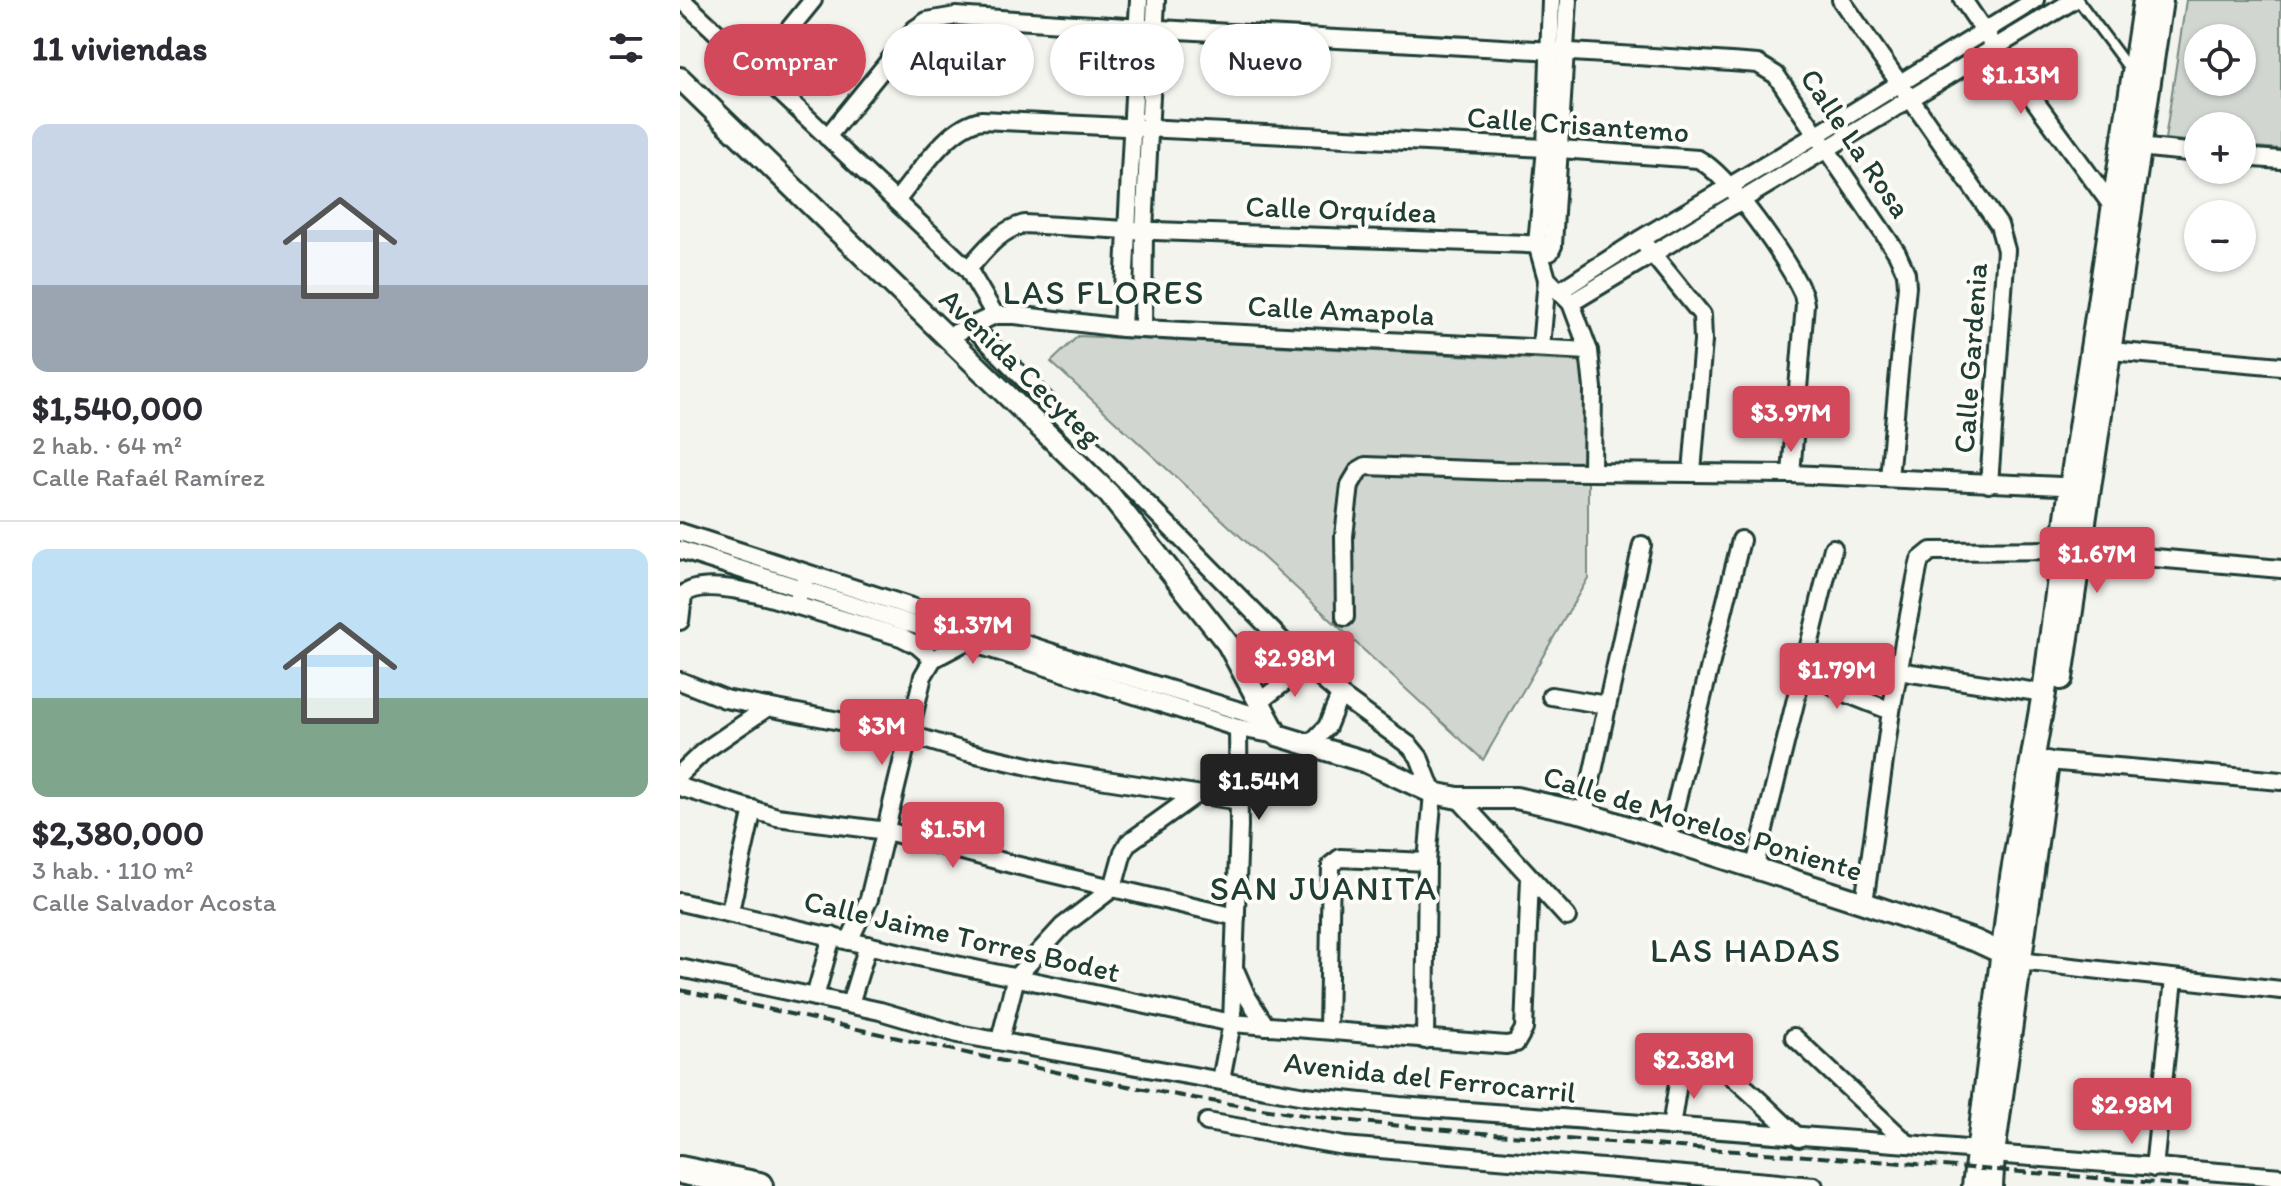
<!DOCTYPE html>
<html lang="es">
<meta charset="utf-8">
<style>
:root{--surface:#fff;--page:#f7f7f7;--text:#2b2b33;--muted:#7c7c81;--line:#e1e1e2;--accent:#d1495b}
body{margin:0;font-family:Itim,sans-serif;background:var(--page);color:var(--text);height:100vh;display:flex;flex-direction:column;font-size:30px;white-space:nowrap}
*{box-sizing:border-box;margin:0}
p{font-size:26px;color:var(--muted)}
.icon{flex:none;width:44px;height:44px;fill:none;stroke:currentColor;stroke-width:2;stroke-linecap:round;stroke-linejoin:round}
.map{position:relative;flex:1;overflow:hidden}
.drawer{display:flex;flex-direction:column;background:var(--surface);width:680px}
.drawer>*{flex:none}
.banner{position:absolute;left:24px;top:24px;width:760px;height:72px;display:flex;gap:16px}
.tools{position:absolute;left:1504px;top:24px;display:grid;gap:16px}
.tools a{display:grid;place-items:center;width:72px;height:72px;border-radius:50%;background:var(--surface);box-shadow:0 2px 6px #0004;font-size:40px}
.price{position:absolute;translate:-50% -68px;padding:0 18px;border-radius:8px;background:var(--accent);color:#fff;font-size:26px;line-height:52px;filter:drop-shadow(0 2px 4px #0008)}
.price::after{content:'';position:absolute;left:50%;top:48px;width:24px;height:18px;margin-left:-12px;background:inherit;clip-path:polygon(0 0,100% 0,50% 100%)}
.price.selected{background:#222;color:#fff}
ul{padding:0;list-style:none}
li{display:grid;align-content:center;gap:16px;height:424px;padding:0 32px}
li+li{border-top:2px solid var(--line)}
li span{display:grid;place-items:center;height:248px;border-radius:16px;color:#555}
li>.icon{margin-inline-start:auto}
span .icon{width:144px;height:144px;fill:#fffc;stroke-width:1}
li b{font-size:34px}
h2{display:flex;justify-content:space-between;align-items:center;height:96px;padding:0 32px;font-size:34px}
.tag{padding:0 28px;border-radius:36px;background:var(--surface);box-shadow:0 2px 6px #0004;font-size:28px;line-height:72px}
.tag.selected{background:var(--accent);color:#fff}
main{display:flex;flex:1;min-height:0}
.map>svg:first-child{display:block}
.green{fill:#d1d6d1;stroke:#788a82;stroke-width:2;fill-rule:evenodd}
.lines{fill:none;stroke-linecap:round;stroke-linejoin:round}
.service-casing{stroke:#1f3d34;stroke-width:14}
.minor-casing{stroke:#1f3d34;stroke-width:22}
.tertiary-casing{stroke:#1f3d34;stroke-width:26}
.secondary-casing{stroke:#1f3d34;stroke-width:28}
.trunk-casing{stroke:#1f3d34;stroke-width:32}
.service{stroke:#fdfcf7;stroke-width:8}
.minor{stroke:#fdfcf7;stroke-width:16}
.tertiary{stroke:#fdfcf7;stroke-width:20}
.secondary{stroke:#fdfcf7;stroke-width:22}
.trunk{stroke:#fdfcf7;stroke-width:26}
.rail{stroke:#1f3d34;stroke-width:4;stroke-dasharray:12 6;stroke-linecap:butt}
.labels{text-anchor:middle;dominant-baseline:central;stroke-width:8;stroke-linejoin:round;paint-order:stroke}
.street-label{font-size:30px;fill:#1f3d34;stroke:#fdfcf7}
.quarter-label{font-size:34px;letter-spacing:2px;fill:#1f3d34;stroke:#fdfcf7}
</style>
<main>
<section class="drawer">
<h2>11 viviendas<svg class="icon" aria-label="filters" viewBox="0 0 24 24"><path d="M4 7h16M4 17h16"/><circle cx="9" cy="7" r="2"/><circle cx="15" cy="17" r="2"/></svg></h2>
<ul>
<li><span style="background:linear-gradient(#c9d6e8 65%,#9aa5b1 0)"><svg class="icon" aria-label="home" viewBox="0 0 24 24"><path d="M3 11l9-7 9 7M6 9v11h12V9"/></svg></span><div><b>$1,540,000</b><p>2 hab. · 64 m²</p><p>Calle Rafaél Ramírez</p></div></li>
<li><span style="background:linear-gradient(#bfe0f5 60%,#7fa58c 0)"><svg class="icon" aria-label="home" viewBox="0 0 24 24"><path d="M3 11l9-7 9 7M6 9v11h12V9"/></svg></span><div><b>$2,380,000</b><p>3 hab. · 110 m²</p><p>Calle Salvador Acosta</p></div></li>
</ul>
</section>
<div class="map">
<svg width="1601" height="1186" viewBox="0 0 1601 1186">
<rect width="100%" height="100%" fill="#f4f4ef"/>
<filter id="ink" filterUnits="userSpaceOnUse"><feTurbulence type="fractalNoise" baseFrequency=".0125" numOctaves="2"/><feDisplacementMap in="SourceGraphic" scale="16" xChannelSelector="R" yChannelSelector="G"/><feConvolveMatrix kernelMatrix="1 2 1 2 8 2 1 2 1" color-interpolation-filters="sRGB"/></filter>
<g filter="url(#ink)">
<g class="green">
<path d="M1506 0H1601V149L1562 146V126H1518V142L1485 139ZM1518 38H1562V82H1518Z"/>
<polygon points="398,336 908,362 908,578 803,760 371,362"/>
</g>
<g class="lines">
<defs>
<polyline id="service" points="1398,0 1450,70"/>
<g id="minor">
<polyline points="2,0 288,269 315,315"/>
<polyline points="871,0 866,148 857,244 867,279 891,303 909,351 913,388 912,471"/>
<polyline points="1161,0 1319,225 1326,250 1309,484"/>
<polyline points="1283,0 1315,47 1433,207"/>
<polyline points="76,70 133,0"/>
<path d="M147 137 235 29 247 21 276 16C543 35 811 45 1078 64L1096 75 1217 253 1226 273 1227 286 1209 478"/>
<polyline points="1448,146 1518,153"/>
<polyline points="1562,157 1601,160"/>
<path d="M216 201C238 175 268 125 302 120L866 148 1018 159C1050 176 1108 261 1123 294L1125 304 1111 474"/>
<polyline points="966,246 1022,315 1023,341 1012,472"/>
<polyline points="870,252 873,245 888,0"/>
<path d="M288 269C305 250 318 231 344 224L447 230 873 245"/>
<polyline points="881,290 959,240 1136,135 1355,0"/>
<polyline points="891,303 1394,0"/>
<polyline points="291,325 629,668 660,695 730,746 739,757 753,793 747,862 745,1040"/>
<polyline points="442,328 459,0"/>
<polyline points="463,329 464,230 476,0"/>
<polyline points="267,337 315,315 335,315 442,328 909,351"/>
<polyline points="861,347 867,279"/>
<polyline points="1419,350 1601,366"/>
<polyline points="0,532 404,663 586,719"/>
<polyline points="0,550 558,728 597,735"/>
<polyline points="115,605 221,637 237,645 253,659"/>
<polyline points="665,617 664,536 670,485 679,470 686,466 820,471 1111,474 1402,487"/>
<path d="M0 621 3 595C23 576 91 597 115 605L124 582"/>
<polyline points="1124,669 1168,694 1211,711"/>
<polyline points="1218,671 1364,693"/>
<polyline points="0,681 45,699 227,734 287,752 375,772 560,801"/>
<polyline points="871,696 927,705"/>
<polyline points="580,701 609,679 629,668"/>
<polyline points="629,745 647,727 660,695"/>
<polyline points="1356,760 1601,781"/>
<polyline points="0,774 24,751 88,707"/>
<polyline points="0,787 97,817 207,831 335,865 556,917"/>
<polyline points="778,798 887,917"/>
<polyline points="904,813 962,545"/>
<polyline points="987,840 1061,540"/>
<polyline points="1075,866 1153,548"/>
<polyline points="0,902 243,958 552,1023 826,1045 836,1043 844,1029 850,878"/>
<polyline points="1184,903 1211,711 1238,568 1240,560 1251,551 1383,550 1601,569"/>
<polyline points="50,911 73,809"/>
<polyline points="169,941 189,899 243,676 253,659 285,642"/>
<polyline points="1339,961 1601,990"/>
<polyline points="0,968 200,1011 278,1034 625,1096 720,1106 1228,1144 1297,1150 1313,1154 1601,1177"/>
<polyline points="556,972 566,995 586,1026"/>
<polyline points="135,997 152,936"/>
<polyline points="170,1004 188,945"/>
<polyline points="648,1030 651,865 660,858 747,862"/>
<polyline points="1114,1037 1228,1144"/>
<polyline points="320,1040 336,977 383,926 433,888 443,852 448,843 515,795"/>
<polyline points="541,1080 552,1023 559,826 558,728"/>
<polyline points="527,1122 664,1146 1134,1186"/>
<path d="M991 1127 1002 1058C1008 1053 1012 1051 1020 1054 1040 1060 1099 1120 1119 1138"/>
<polyline points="1474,1168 1494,979"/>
</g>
<polyline id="tertiary" points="0,78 429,494 548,644 597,735 686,762 753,793 778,798 836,798 904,813 1184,903 1296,941 1335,959"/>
<g id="secondary">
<polyline points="1381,678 1481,0"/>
<polyline points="1294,1186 1332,877 1364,693 1391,487 1465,0"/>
<polyline points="1311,1186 1313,1154 1367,763"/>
</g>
<polyline id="trunk" points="0,1170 79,1186"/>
</defs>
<use href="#service" class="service-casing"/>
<use href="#minor" class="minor-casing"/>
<use href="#tertiary" class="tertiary-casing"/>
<use href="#secondary" class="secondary-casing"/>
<use href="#trunk" class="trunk-casing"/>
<use href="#service" class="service"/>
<use href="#minor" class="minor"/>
<use href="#tertiary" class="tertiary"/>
<use href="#secondary" class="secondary"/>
<use href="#trunk" class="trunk"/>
<path class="rail" d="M0 990C212 1035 424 1089 639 1117 759 1132 879 1138 999 1147 1170 1159 1340 1171 1511 1186"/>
</g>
</g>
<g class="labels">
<g class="street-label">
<text transform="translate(898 124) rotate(4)">Calle Crisantemo</text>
<text transform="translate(1176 143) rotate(56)">Calle La Rosa</text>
<text transform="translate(661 209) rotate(2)">Calle Orquídea</text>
<text transform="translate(661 310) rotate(3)">Calle Amapola</text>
<text transform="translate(1290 358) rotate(-86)">Calle Gardenia</text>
<text transform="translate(341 367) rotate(44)">Avenida Cecyteg</text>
<text transform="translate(1023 823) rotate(17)">Calle de Morelos Poniente</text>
<text transform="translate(282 936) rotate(13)">Calle Jaime Torres Bodet</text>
<text transform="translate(750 1077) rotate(6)">Avenida del Ferrocarril</text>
</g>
<g class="quarter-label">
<text x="424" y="292">LAS FLORES</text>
<text x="644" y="888">SAN JUANITA</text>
<text x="1066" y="950">LAS HADAS</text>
</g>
</g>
</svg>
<div class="tools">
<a><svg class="icon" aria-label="locate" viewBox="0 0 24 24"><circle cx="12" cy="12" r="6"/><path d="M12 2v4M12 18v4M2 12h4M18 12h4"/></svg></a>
<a>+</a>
<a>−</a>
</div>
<b class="price" style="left:1341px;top:116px">$1.13M</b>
<b class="price" style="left:1111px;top:454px">$3.97M</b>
<b class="price" style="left:1417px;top:595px">$1.67M</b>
<b class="price" style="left:293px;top:666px">$1.37M</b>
<b class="price" style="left:615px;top:699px">$2.98M</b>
<b class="price" style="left:1157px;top:711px">$1.79M</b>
<b class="price" style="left:202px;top:767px">$3M</b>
<b class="price selected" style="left:579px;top:822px">$1.54M</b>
<b class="price" style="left:273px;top:870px">$1.5M</b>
<b class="price" style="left:1014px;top:1101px">$2.38M</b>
<b class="price" style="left:1452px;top:1146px">$2.98M</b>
<div class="banner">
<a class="tag selected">Comprar</a>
<a class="tag">Alquilar</a>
<a class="tag">Filtros</a>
<a class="tag">Nuevo</a>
</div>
</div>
</main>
